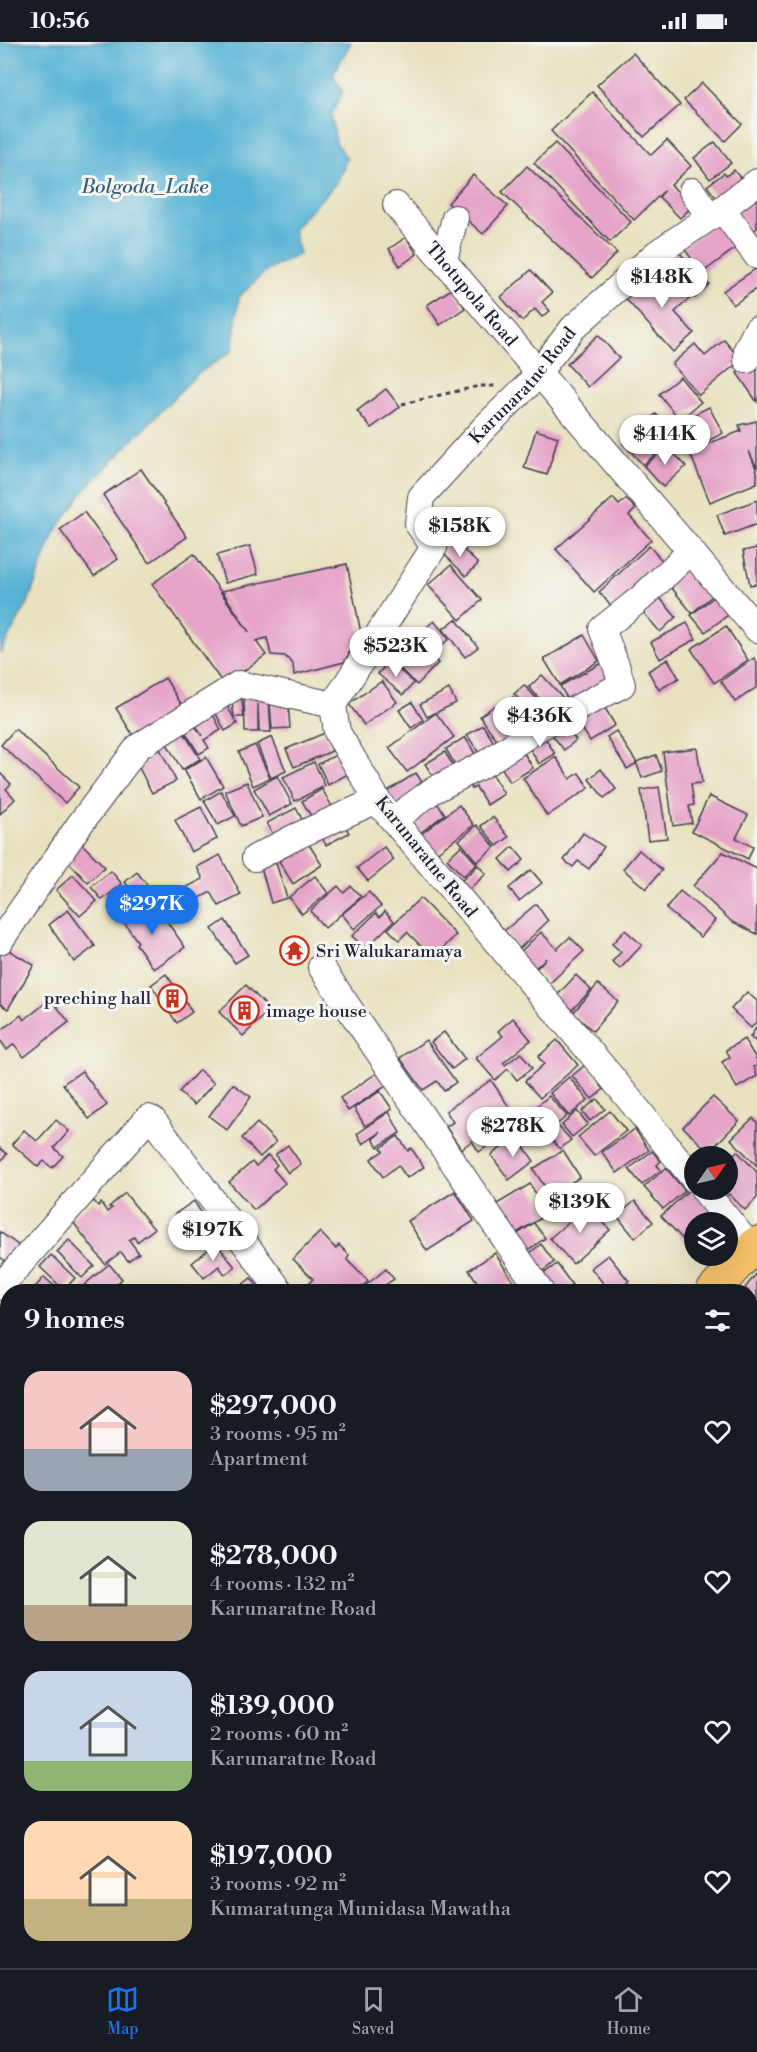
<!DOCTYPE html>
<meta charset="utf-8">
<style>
:root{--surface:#171b24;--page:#242831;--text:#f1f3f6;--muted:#9ea1a6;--line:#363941;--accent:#1a73e8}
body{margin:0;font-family:"Libre Bodoni",serif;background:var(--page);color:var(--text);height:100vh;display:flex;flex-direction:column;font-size:22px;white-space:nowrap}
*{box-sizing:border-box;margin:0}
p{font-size:20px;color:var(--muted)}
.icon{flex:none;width:33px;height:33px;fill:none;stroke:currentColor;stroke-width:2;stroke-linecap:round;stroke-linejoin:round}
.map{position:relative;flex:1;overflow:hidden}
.side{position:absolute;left:0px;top:1242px;width:758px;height:684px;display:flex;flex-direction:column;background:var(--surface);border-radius:24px 24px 0 0;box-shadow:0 6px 24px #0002}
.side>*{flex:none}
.needle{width:39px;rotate:56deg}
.buttons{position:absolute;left:684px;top:1104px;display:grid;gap:12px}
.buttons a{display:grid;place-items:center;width:54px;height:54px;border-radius:50%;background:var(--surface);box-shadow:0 6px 24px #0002;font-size:30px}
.price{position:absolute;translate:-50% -51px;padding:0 14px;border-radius:21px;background:#fff;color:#222;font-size:20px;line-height:39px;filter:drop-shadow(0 2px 3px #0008)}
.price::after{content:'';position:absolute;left:50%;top:36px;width:18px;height:14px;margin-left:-9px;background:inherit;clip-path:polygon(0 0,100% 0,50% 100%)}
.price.on{background:var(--accent);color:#fff}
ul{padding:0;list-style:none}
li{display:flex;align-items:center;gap:18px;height:150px;padding:0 24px}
li span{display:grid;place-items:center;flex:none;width:168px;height:120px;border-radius:18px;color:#555}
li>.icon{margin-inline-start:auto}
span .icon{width:72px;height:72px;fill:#fffc;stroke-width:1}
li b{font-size:26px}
h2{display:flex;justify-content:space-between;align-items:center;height:72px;padding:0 24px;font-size:26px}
.status{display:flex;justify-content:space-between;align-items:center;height:42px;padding:0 30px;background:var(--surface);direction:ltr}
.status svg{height:16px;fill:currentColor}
.tab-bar{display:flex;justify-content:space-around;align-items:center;height:84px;border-top:2px solid var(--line);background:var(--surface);font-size:16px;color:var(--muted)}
.tab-bar a{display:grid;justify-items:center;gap:3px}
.tab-bar .on{color:var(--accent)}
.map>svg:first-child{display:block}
.water{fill:#57b3d5;stroke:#3c6a88;stroke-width:1.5}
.building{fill:#e6a4c8}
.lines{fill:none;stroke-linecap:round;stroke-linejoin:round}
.minor-casing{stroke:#403f4f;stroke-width:28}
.highway-casing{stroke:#403f4f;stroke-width:35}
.path{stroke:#403f4f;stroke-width:3;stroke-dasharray:4.5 4.5;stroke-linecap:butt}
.minor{stroke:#fff;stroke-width:26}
.highway{stroke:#f5c16b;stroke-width:33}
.labels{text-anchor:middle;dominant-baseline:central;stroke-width:6;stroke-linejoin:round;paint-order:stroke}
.street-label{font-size:18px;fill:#22223b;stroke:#f6f6f2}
.poi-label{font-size:18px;fill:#22223b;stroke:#f6f6f2;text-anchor:start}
.water-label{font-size:20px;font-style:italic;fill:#375c79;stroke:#f6f6f2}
</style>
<div class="status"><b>10:56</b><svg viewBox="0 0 49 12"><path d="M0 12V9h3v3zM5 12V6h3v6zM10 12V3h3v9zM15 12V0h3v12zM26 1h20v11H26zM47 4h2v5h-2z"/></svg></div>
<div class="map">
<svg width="757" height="1926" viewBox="0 0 757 1926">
<rect width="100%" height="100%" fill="#f6f6f2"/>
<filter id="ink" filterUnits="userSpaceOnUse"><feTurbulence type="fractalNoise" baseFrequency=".0167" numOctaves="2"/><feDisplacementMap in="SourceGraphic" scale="12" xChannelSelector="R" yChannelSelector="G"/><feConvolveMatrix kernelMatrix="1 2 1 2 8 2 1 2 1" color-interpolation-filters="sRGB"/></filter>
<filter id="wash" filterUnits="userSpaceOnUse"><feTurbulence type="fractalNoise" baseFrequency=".008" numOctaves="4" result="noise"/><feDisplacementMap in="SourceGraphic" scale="24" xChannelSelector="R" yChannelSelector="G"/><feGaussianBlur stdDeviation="1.35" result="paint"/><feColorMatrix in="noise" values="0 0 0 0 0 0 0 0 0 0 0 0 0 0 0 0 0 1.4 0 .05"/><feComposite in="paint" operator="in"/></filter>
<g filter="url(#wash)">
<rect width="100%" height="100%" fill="#e9e2c0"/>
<polygon class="water" points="0,0 351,0 333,33 343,50 331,73 336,101 347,116 338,139 293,187 299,212 266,229 239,255 232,309 196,333 86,446 54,491 27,563 0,611"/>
<g id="blocks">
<g class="building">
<polygon points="633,11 680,63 644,95 597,43"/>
<polygon points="702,41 742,82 725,99 684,58"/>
<polygon points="592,50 651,113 667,98 691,124 671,143 693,164 680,176 659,155 664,149 634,178 551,89"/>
<polygon points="715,100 731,121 710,137 694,116"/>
<polygon points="555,101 631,180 610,200 534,121"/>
<polygon points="527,124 617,211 592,236 502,150"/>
<polygon points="734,128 745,142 720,161 707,144 724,131 726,134"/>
<polygon points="473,133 508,164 483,192 448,161"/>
<polygon points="757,152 757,186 751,191 734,168"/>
<polygon points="721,177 741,202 702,231 683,205"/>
<polygon points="406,195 417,212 400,224 389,207"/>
<polygon points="678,209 709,242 695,256 663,224"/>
<polygon points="661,226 689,257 675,270 694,291 673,310 626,257"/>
<polygon points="757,226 757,246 733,263 723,249"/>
<polygon points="531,228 552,251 542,260 550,269 542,275 535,267 522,279 501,255"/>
<polygon points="453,246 465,266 440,283 427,263"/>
<polygon points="598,293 619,316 588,345 567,322"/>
<polygon points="724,298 741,318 699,353 672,322 695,302 705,314"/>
<polygon points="757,318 757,360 737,331"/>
<polygon points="680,335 701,360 680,378 659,352"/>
<polygon points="386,347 400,365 371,386 357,369"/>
<polygon points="709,365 723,391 695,406 681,379"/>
<polygon points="656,372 676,394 643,423 623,401"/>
<polygon points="757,379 757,426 749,409 757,429 757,441 710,460 689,409 741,389 739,383"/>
<polygon points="536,388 558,395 547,433 524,426"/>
<polygon points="667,404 686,424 663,445 644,424"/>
<polygon points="141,427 187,495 149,521 103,453"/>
<polygon points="613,456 619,463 626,457 636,467 629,473 651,498 594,550 556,507"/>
<polygon points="757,458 757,482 725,494 717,473"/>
<polygon points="84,470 118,517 94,534 60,488"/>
<polygon points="454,498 478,522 466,534 442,510"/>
<polygon points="250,504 258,532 225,541 217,513"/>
<polygon points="649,504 666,523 616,569 599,550"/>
<polygon points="757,506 757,542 750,543 743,509"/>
<polygon points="194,512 249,590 222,549 347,522 361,591 344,620 294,633 293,622 285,614 271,613 267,596 256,599 266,613 224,643 152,542"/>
<polygon points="451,523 482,558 460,578 428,543"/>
<polygon points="687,524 712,554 692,571 667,540"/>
<polygon points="655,550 676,575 660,590 638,564"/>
<polygon points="714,555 728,573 705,590 691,573"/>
<polygon points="456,577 478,605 465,615 443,587"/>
<polygon points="434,579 449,597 433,611 418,592"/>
<polygon points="687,581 696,597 660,617 651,600"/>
<polygon points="726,584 748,618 714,641 691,607"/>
<polygon points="403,588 438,621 417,643 382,610"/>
<polygon points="584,593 599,619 560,643 544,617"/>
<polygon points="754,616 757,621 757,645 735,660 721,639"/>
<polygon points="668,617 679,636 659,648 648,629"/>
<polygon points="607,618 617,637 571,663 560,644"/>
<polygon points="389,619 414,641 403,653 378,632"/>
<polygon points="542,633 566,659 552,671 529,645"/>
<polygon points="165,636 183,665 134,695 116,666"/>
<polygon points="382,639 397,660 364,683 349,662"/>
<polygon points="524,643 549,670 539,679 514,652"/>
<polygon points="449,647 456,661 427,675 420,662"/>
<polygon points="241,652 244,675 234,675 231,653"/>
<polygon points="244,653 269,655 271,690 259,690 258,662 258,690 245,690"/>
<polygon points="513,655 531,680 517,691 499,666"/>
<polygon points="599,656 615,683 590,699 573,672"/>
<polygon points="225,660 237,682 225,689 213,666"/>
<polygon points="412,660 423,678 411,686 399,668"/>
<polygon points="288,661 290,686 272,687 270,663"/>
<polygon points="494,664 515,692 500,703 480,674"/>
<polygon points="210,667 221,688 204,698 209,706 199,712 182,685 192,679 202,694 192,677"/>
<polygon points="436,671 454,695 407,730 389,706"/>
<polygon points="559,678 576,698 564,708 548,688"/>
<polygon points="483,683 495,702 480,713 467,693"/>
<polygon points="15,687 79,745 65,761 1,703"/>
<polygon points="183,689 200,717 182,728 166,700"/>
<polygon points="541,689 555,712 539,722 525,699"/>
<polygon points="616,689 637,721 627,727 607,695"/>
<polygon points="325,691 332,709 294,725 286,707"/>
<polygon points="272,695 286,729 271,736 257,702"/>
<polygon points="465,695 477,715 457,726 446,707"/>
<polygon points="255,703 270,736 253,744 239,710"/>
<polygon points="521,706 533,726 510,740 498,719"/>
<polygon points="697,706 702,741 691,742 694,763 689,764 692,781 673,784 663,710"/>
<polygon points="160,707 176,739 152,751 136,720"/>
<polygon points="445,710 454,725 435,737 425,722"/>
<polygon points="338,712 348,732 328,743 318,722"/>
<polygon points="656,713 662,729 642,736 636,720"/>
<polygon points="206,715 223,744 201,757 184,728"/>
<polygon points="556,715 570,737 579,731 589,746 547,774 523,736"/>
<polygon points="314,720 325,744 295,759 283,735"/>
<polygon points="601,727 616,747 604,756 589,737"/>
<polygon points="489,728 504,752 487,763 476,745 472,747 466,737"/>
<polygon points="0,731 11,742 6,747 15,757 0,772"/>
<polygon points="416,731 427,748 397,767 386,750"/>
<polygon points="277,734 292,762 269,774 254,747"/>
<polygon points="247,740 262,775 241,784 225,749"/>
<polygon points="659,745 667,796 648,798 641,748"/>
<polygon points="322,747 334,768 314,779 302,759"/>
<polygon points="221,749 235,774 218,783 204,759"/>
<polygon points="709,754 748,773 736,796 753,805 748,817 692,789"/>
<polygon points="434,757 445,772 420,791 409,777"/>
<polygon points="459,763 474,783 435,812 420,793"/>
<polygon points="201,765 217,797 191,810 175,778"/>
<polygon points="296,766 306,785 277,800 267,781"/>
<polygon points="493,775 509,795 497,804 481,784"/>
<polygon points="343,780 349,791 326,803 320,792"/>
<polygon points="477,783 495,805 477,820 459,798"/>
<polygon points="583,791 604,805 589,827 578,819 573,825 564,818"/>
<polygon points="81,801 105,825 88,841 65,816"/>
<polygon points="308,801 322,823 293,842 279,819"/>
<polygon points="461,804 477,822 463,834 447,817"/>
<polygon points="384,805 394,818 368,839 357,826"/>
<polygon points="513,805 524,818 511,830 500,817"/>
<polygon points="639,808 662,828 646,847 623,827"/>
<polygon points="723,810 757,827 757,892 731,879 693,844"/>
<polygon points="220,813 241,853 219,864 211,850 194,859 187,845 203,837 197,825"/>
<polygon points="276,821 287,856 271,861 261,825"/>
<polygon points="478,823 486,832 466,850 458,842"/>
<polygon points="531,828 542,841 519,859 509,846"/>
<polygon points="111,829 122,842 102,858 91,845"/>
<polygon points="137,830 152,849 139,859 125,840"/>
<polygon points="73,833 97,859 80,874 56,848"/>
<polygon points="315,834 328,851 302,872 289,855"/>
<polygon points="338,844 344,851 351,844 361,855 325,886 310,869"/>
<polygon points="680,849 715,878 701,895 666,867"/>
<polygon points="369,850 381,864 354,887 342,872"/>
<polygon points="420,856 456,893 433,916 407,890 399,898 388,887"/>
<polygon points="135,861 150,883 163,874 185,905 154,927 136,902 138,900 118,872"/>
<polygon points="536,862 548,879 519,907 504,889"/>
<polygon points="68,868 95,904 74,920 49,883"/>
<polygon points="385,869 394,879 365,907 352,894 376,871 380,875"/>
<polygon points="225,878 248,913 235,921 212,887"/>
<polygon points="625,888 642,903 620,927 612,920 621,910 612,902"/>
<polygon points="541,890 557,907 570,895 584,909 549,942 536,927 546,916 530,931 515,915"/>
<polygon points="3,905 34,923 8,967 0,962 0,909"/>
<polygon points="166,932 192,970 177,981 151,943"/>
<polygon points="576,933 591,948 569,971 554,957"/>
<polygon points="598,942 618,959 593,989 573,971"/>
<polygon points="246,943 270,968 243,994 219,970"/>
<polygon points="747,950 757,959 757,979 751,986 731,967"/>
<polygon points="51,957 69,980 24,1015 14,1002 7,1008 0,998 0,989 21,973 24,978"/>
<polygon points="513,976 531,998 503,1021 505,1023 521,1011 532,1026 517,1038 508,1027 495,1038 476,1016 503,994 498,989"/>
<polygon points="757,984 757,1000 750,995"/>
<polygon points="444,990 465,1017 452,1027 431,1000"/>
<polygon points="744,997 757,1018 757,1024 754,1025 757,1034 737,1046 722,1020 730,1015 726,1008"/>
<polygon points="426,998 456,1040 444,1049 437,1039 423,1048 400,1016"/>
<polygon points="557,998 578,1023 540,1056 525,1039 544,1022 538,1015"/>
<polygon points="585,1023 604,1047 592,1057 572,1034"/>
<polygon points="199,1028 214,1041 194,1063 179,1050"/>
<polygon points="82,1029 107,1063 89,1077 63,1042"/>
<polygon points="377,1031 386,1044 348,1069 340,1056"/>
<polygon points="569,1035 588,1058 569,1074 550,1051"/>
<polygon points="491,1038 524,1087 506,1100 502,1094 479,1110 472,1099 461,1107 446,1085 453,1080 446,1069"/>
<polygon points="233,1042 251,1055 227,1088 209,1074"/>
<polygon points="380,1049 392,1067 365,1084 354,1066"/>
<polygon points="549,1054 567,1074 540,1097 523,1076"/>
<polygon points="713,1055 739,1079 709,1110 683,1085"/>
<polygon points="597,1057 605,1067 590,1079 582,1069"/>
<polygon points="577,1069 588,1082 572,1095 562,1083"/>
<polygon points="610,1069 626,1089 594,1114 578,1095"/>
<polygon points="389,1070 400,1091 378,1105 373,1097 381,1090 363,1102 357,1092"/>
<polygon points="753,1076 757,1080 757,1124 731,1097"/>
<polygon points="56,1078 69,1089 54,1106 63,1114 52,1126 44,1119 38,1125 12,1102 24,1088 37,1099"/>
<polygon points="257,1081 276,1100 260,1115 242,1096"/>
<polygon points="559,1085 571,1098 560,1107 549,1094"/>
<polygon points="635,1087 649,1108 617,1131 602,1110"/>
<polygon points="398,1094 408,1109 411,1106 424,1125 407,1136 398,1123 383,1135 371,1117 383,1109 381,1106"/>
<polygon points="517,1095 534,1119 509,1138 491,1113"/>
<polygon points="288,1103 301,1122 288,1131 275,1113"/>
<polygon points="0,1106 7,1112 0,1120"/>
<polygon points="563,1108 580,1135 551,1154 533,1127"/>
<polygon points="652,1109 661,1119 657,1123 661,1128 642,1143 629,1127"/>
<polygon points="737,1109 757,1130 757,1156 745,1168 729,1152 720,1160 708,1148 728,1148 728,1118"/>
<polygon points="268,1113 277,1123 273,1127 285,1141 254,1168 229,1140 252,1120 256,1124"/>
<polygon points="666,1126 685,1149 663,1167 644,1145"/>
<polygon points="530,1142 548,1172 515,1192 497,1162"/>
<polygon points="690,1147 723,1180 694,1180 694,1209 661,1174"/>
<polygon points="455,1149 474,1179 427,1209 408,1179"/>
<polygon points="125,1151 154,1187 137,1200 134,1195 129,1198 139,1211 128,1219 121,1210 105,1222 70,1176 94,1159 98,1164 101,1161 107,1170 112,1166 109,1165"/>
<polygon points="194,1159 204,1175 185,1188 175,1172"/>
<polygon points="635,1159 653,1180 635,1196 617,1174"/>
<polygon points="588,1163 610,1188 573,1222 550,1196"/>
<polygon points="206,1177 217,1193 202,1204 191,1188"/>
<polygon points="534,1181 545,1196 527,1209 516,1193"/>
<polygon points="0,1190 19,1204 7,1220 0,1215"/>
<polygon points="320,1190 336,1207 339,1203 349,1213 347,1218 368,1239 357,1250 302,1248 313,1237 293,1217"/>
<polygon points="69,1198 94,1224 82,1236 57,1210"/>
<polygon points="216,1201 235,1225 225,1233 219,1224 204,1236 192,1221"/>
<polygon points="541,1202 554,1220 536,1235 526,1214"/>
<polygon points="495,1211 513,1239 496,1250 484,1250 469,1228"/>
<polygon points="51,1213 75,1236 64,1248 40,1225"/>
<polygon points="608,1213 629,1239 615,1250 610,1250 591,1226"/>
<polygon points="699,1214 713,1214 706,1220"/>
<polygon points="109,1222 122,1237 107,1250 76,1250"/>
<polygon points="557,1222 572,1243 564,1250 546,1250 536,1237"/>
<polygon points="386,1227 394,1237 382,1245 386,1250 362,1250 360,1248"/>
<polygon points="757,1231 757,1257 745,1246"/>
<polygon points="44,1235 61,1250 31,1250"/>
<polygon points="251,1236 262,1250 233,1250"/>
<polygon points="750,1257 757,1264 757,1289 753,1293 750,1289"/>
<polygon points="6,1265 8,1266 8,1308 0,1302 0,1272"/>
<polygon points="0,1320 7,1326 0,1334"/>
<polygon points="750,1332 757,1341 757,1386 750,1384"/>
<polygon points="8,1363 8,1386 0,1391 0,1368"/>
<polygon points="8,1409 8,1433 0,1438 0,1414"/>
<polygon points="757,1438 757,1487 755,1488 750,1481 750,1443"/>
<polygon points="750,1590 757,1596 750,1605"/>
<polygon points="6,1654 8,1681 0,1686 0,1658"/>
<polygon points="757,1786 757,1816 750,1809 750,1793"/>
<polygon points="0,1819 8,1834 8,1878 0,1882"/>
<polygon points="750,1836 757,1842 757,1855 752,1861 750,1860"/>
<polygon points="25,1918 47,1918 53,1926 30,1926"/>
<polygon points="130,1918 145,1918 134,1925"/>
<polygon points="166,1918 202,1918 193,1926 172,1926"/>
<polygon points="205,1918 215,1918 221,1926 196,1926"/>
<polygon points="504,1918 532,1918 525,1926 505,1926"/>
<polygon points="540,1918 559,1918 557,1926 539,1926"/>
<polygon points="585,1918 626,1918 620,1926 595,1926"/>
<polygon points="701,1918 714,1918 720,1926 693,1926"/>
<polygon points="8,1919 12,1926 0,1926 0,1924"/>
<polygon points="157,1920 162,1926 149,1926"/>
</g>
</g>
</g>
<g filter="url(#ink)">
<use href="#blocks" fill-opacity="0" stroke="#403f4f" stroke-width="1.5"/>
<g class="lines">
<defs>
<g id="minor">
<polyline points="692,149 709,174"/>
<path id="s1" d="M396 163 757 587"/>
<polyline points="722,167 757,214"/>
<polyline points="444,218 455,176"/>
<polyline points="747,318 747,307 757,287"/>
<polyline points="393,778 432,749 486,721 540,685 622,643 616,623 602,587 641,556 691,509"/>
<polyline points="255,816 295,795 377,758"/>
<polyline points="0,899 80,782 138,705 239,642 333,663"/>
<polyline points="321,925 541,1250"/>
<path id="s2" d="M694 1137 608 1031 381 764 337 690 333 663 434 505 418 482 421 455 485 385 528 343 573 286 657 211 722 167 757 140"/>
<polyline points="704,1148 752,1207"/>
<polyline points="0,1245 148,1076 153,1078 281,1250"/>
<polyline points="750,1396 757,1405"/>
<polyline points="750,1692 757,1697"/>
<polyline points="750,1826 757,1833"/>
<polyline points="233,1918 239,1926"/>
<polyline points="497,1918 498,1926"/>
<polyline points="571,1918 581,1926"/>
</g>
<g id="highway">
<polyline points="712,1250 757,1201"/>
<polyline points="97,1926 104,1918"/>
</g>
</defs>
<use href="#minor" class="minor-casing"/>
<use href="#highway" class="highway-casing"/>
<polyline class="path" points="402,362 479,344 496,344"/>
<use href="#minor" class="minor"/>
<use href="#highway" class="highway"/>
</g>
</g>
<defs>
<symbol id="temple-ring" viewBox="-11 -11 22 22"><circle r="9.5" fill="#f6f6f2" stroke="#c8321e" stroke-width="1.5"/><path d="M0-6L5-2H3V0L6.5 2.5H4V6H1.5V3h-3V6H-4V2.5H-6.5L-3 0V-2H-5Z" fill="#c8321e"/></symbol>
<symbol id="building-ring" viewBox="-11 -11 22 22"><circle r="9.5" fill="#f6f6f2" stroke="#c8321e" stroke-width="1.5"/><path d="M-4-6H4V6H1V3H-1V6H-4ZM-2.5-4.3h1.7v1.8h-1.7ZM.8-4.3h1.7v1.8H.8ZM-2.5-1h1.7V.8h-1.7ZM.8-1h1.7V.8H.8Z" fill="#c8321e"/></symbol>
</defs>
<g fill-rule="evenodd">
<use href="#temple-ring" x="278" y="892" width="33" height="33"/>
<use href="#building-ring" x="156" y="940" width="33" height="33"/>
<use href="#building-ring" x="228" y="952" width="33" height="33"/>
</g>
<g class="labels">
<g class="street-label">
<text stroke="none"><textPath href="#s1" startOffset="117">Thotupola Road</textPath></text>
<text stroke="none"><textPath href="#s2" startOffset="994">Karunaratne Road</textPath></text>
<text transform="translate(426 815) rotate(51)">Karunaratne Road</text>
</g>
<g class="poi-label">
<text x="316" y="909">Sri Walukaramaya</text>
<text x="151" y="956" text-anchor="end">preching hall</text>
<text x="266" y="969">image house</text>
</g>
<g class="water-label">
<text x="145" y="145">Bolgoda_Lake</text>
</g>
</g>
</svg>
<div class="buttons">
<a><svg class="needle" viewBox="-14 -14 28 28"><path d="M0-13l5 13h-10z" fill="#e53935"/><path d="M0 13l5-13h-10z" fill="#9ea1a6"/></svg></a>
<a><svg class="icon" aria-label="layers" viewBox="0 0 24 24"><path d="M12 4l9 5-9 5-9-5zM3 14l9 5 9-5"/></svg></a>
</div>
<b class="price" style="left:662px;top:267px">$148K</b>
<b class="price" style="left:665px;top:424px">$414K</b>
<b class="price" style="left:460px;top:516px">$158K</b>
<b class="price" style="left:396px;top:636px">$523K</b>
<b class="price" style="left:540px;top:706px">$436K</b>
<b class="price on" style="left:152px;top:894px">$297K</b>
<b class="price" style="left:513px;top:1116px">$278K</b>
<b class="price" style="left:580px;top:1192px">$139K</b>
<b class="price" style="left:213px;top:1220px">$197K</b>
<section class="side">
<h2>9 homes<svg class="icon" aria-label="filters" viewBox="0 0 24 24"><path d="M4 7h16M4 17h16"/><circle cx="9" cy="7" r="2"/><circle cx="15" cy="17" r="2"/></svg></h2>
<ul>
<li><span style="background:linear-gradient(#f6c9c9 65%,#9aa5b1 0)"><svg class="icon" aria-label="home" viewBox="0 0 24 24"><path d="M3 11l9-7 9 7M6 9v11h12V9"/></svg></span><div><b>$297,000</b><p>3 rooms · 95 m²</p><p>Apartment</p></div><svg class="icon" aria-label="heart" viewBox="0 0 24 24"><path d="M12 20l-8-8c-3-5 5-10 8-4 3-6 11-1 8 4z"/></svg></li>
<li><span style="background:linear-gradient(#dfe7d0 70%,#b9a48a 0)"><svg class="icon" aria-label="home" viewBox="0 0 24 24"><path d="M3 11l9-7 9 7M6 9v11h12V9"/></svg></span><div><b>$278,000</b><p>4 rooms · 132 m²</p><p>Karunaratne Road</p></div><svg class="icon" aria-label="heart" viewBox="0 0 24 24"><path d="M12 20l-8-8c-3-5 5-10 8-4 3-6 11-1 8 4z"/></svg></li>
<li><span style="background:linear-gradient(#c9d6e8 75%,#8fb573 0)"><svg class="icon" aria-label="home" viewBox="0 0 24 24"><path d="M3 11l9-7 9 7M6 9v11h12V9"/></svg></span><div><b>$139,000</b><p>2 rooms · 60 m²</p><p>Karunaratne Road</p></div><svg class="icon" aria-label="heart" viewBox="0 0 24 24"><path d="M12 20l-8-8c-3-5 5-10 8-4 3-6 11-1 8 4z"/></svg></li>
<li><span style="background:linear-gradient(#ffd9b3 65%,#c2b280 0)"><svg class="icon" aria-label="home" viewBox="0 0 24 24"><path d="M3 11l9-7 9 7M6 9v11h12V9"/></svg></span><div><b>$197,000</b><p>3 rooms · 92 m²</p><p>Kumaratunga Munidasa Mawatha</p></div><svg class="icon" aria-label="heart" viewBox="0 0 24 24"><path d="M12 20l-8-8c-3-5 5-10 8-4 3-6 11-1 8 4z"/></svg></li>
</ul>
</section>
</div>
<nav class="tab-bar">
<a class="on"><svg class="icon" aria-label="map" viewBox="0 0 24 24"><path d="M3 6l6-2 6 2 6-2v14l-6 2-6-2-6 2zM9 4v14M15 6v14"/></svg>Map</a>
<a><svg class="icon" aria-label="saved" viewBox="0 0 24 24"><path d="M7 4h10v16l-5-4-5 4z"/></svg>Saved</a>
<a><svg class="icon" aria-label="home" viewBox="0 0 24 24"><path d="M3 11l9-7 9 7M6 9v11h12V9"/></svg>Home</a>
</nav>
